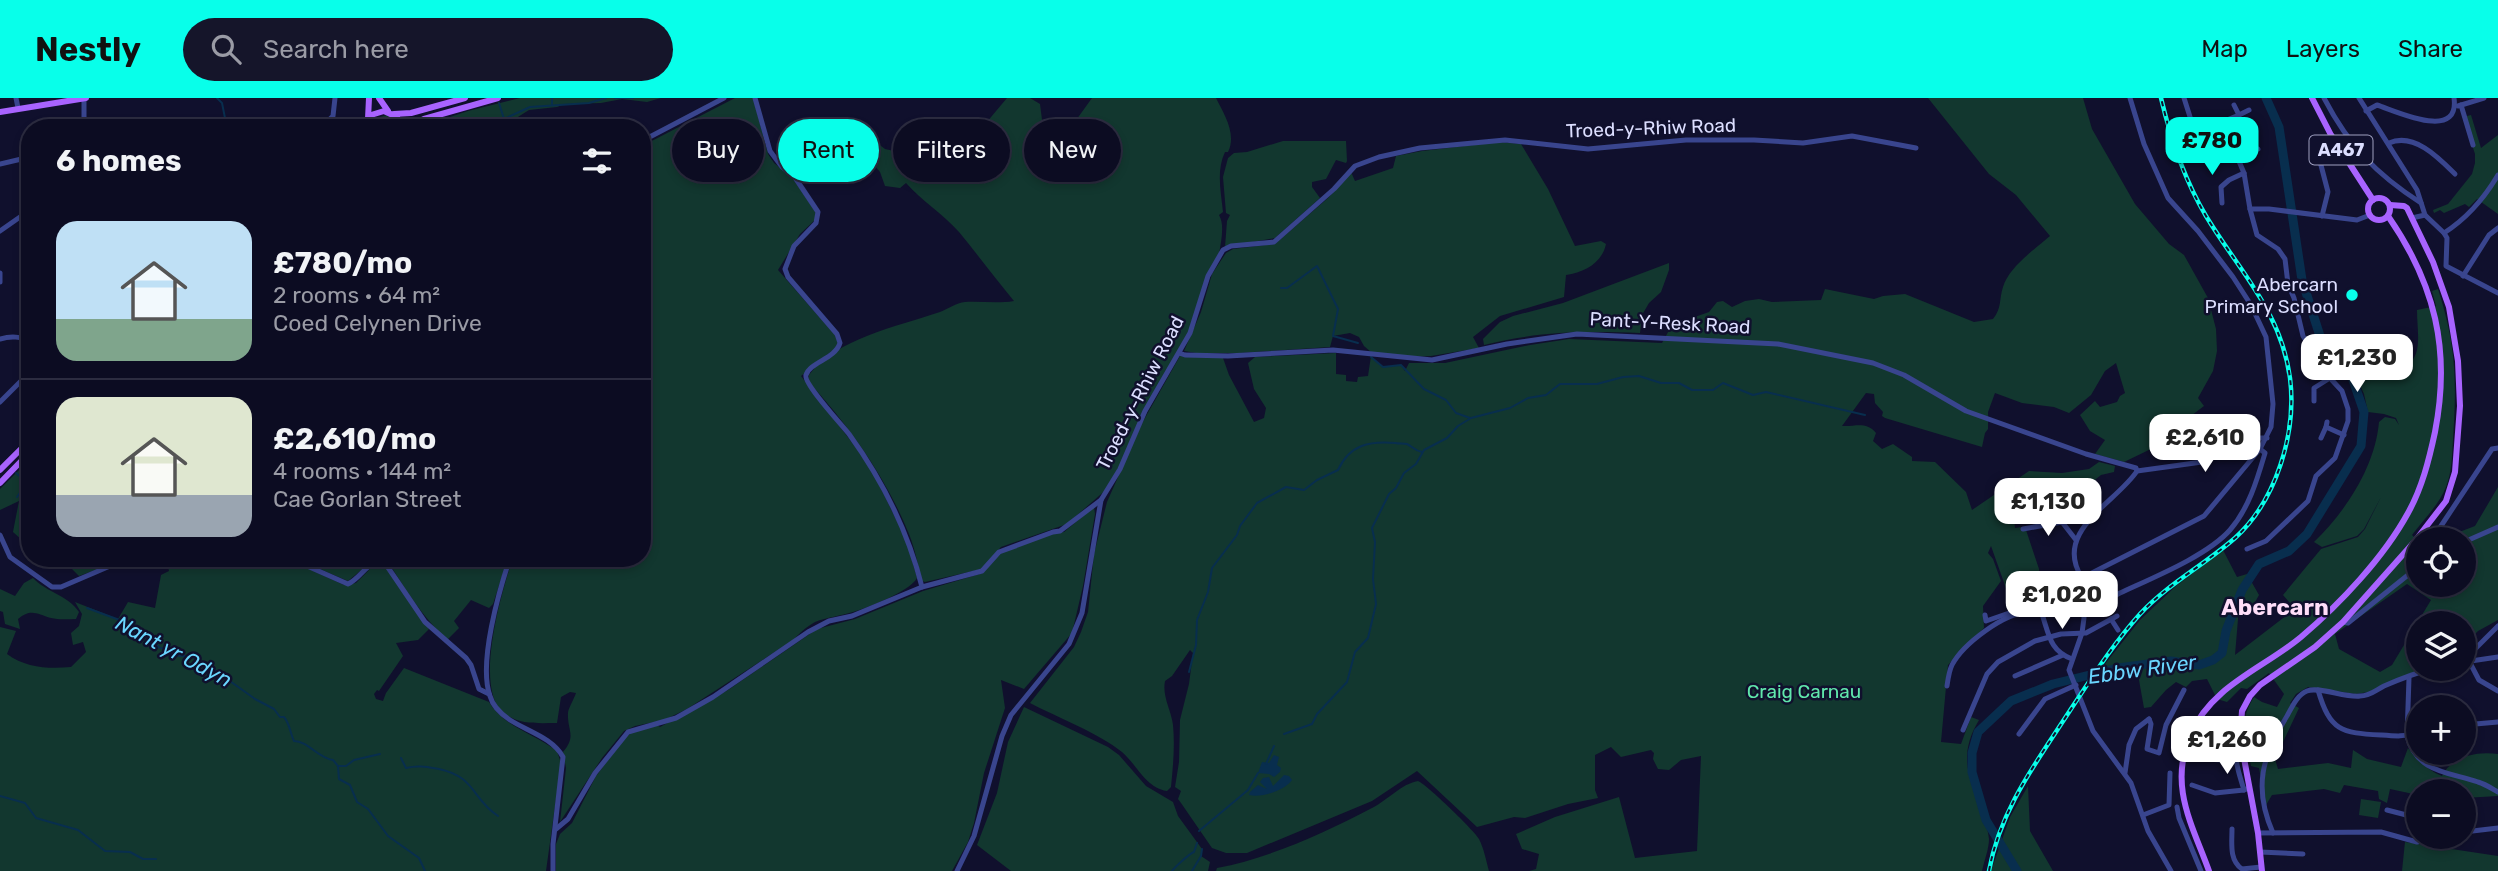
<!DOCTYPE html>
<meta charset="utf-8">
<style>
:root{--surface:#0c0c22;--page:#15152a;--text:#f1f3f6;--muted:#9a9ba5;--line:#2c2c40;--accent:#08ffea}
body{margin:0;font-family:Rubik,sans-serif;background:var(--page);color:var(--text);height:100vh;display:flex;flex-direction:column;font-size:26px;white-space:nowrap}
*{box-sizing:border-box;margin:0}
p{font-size:23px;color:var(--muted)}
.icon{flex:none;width:38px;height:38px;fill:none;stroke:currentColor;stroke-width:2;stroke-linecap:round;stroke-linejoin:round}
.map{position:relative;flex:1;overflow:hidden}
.side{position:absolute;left:21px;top:21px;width:630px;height:448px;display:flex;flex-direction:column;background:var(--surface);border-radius:28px;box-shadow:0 4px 10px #0003,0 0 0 2px var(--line)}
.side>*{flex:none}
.banner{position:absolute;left:672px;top:21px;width:665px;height:63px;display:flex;gap:14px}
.buttons{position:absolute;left:2406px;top:429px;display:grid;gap:14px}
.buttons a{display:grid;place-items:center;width:70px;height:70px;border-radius:50%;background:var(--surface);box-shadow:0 4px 10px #0003,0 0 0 2px var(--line);font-size:35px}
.price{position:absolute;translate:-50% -60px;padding:0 16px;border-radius:14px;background:#fff;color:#222;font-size:23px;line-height:46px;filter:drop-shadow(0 2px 4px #0008)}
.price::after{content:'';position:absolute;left:50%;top:42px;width:21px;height:16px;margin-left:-10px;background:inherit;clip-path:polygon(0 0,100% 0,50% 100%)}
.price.selected{background:var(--accent);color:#111}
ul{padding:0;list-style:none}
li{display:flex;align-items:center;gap:21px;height:175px;padding:0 35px}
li+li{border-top:2px solid var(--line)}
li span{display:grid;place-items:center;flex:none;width:196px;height:140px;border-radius:21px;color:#555}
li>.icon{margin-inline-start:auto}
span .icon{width:84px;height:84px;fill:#fffc;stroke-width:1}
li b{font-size:30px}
h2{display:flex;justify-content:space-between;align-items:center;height:84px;padding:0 35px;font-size:30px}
.pill{padding:0 24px;border-radius:32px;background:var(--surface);box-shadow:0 4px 10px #0003,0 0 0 2px var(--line);font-size:24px;line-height:63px}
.pill.selected{background:var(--accent);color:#111}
header{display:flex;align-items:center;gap:42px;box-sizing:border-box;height:98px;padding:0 35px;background:var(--accent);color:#111}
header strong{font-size:33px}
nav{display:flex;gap:38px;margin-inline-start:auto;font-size:24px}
.search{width:490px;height:63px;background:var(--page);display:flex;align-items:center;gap:18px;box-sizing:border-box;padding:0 24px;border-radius:38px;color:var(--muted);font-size:26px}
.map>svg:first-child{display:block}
.green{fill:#12372f;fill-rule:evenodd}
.water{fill:#082e4e}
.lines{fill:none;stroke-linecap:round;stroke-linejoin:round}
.stream{stroke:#082e4e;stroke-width:2}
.river{stroke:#082e4e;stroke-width:9}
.minor{stroke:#39458e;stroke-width:5}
.major{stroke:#a863ff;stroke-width:6}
.rail-casing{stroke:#08ffea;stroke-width:4.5}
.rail{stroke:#10102d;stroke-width:2;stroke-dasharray:5;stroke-linecap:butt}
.poi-dot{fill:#08ffea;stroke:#10102d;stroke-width:2.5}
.labels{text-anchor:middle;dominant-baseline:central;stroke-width:5;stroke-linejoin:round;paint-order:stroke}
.shield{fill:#10102d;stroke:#9fa0c0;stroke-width:2}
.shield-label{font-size:18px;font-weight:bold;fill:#dcdeff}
.street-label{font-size:19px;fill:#dcdeff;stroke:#10102d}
.poi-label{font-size:19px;fill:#dcdeff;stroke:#10102d;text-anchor:end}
.park-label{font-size:19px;fill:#60e7ac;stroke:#10102d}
.water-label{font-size:21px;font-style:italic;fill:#6ad6ff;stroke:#10102d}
.quarter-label{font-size:23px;font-weight:bold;fill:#ffdef9;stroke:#10102d}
</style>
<header>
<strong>Nestly</strong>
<div class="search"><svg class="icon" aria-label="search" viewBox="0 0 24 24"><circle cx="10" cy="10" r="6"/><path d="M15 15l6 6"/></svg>Search here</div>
<nav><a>Map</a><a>Layers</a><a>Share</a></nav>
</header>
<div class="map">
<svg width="2498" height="773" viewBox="0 0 2498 773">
<rect width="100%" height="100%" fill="#10102d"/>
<g class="green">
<polygon points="520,0 661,0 647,4 622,1 601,5 565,6 557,9 529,12 507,26 503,21 485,24 485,26 494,30 417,30 468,13"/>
<path d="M735 0H753L768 56 774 65 793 80 816 115V121L800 136 778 172 835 237 838 245 837 249 801 278 870 368 907 444 917 480C909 494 869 509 853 514 841 518 827 519 815 524 806 529 800 535 793 542L687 611 664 622 635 628 624 633 602 660 560 724 566 670 563 654C577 638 567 632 568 615 568 611 574 601 576 595L570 594 561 599 557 625C539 625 520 627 505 616 472 593 502 492 513 460H642V48Z"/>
<path d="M1007 0H1030L1040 6 1044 38 1051 57 1092 0H1216C1224 16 1237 36 1228 54H1225C1216 73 1221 94 1223 114L1219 117C1225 127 1221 144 1219 156L1188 236 1108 390 1067 426 1001 449 982 471 925 484 922 483C918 467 915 451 909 436 886 379 849 328 808 283L809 277C835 241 899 228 940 214 948 211 956 205 965 204 981 203 997 206 1014 203 995 180 977 156 959 134 943 116 922 103 906 85L900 90 885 88 880 74 874 67 875 63 849 34 855 31 860 32 885 51 894 53 909 48 934 50 931 54 932 67 986 25Z"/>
<path d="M1928 0H2083L2092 31 2135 106 2169 146 2184 157 2208 200 2216 231 2217 253 2213 273 2198 300 2204 308 2158 343 2155 349 2124 364 2095 356 2105 342 2090 333 2080 317 2095 303 2100 309 2117 304 2120 298 2125 295 2116 265 2105 273 2091 297 2069 315 2054 309 2022 305 1995 295 1988 314V331L1985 335 1982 349 1885 320 1882 318 1883 314 1875 305 1874 296 1866 295 1842 328C1855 329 1866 323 1876 335L1873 343 1882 351 1893 346 1912 359V363L1935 364 1966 394 1972 412 2029 373 2062 375 2089 371 2099 364 2115 368 2114 374 2101 377 2076 397 2062 383 2014 419 2015 430 2021 429 2023 433 2026 432 2039 471V477L2031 480 2032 487 2007 493 1991 448 1988 455 1993 461 2001 483 1983 508 1984 530 1948 567 1941 644 1961 646 1971 619 1979 622C1949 672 1984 695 1989 741 1989 751 1984 763 1982 773H1529L1536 771 1539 756 1522 751 1516 736 1555 719 1619 699 1635 760 1697 753 1701 658 1681 662 1669 672 1658 671 1653 661 1654 655 1651 652 1621 659 1611 649 1595 657V692L1598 700 1568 706 1525 720 1514 719 1477 729 1417 673 1372 703 1247 755H1226L1212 750 1181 705 1178 701 1181 693 1175 689 1179 664 1180 622 1189 586 1193 555 1190 552 1172 578 1165 583C1162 599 1171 611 1173 627 1175 648 1173 669 1171 689L1167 693C1146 690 1137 667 1122 654 1100 636 1057 619 1030 605L1074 549 1081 534 1088 514 1094 456 1107 404 1141 327 1180 258 1223 260 1229 277 1254 324 1264 320 1266 310 1254 291 1248 265 1255 259 1336 255V276L1346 277V283L1357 284 1358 279 1368 278 1371 258 1383 269 1401 267 1405 273 1409 265H1445L1530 247 1569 241 1662 245 1672 227 1709 214 1717 204 1723 203 1732 209 1745 203 1759 201 1772 204 1821 202 1825 191 1874 201 1883 198 1905 196 1974 224 1993 221C2002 210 1999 201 2003 189 2009 169 2034 152 2050 138L2016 97 1989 76Z"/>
<polygon points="387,17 395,22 397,30 370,30 373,21"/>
<polygon points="2471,17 2481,50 2498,37 2498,116 2477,101 2469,109 2465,106 2444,115 2440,112 2434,115 2433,112 2448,106 2472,76 2475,65 2475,56 2463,19"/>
<polygon points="1283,43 1346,43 1347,63 1346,65 1336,62 1326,81 1312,84 1312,89 1320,100 1275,140 1225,149 1227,123 1230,117 1226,115 1223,79 1228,60 1234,55 1247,54"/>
<path d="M1499 44 1521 46 1548 91 1575 148 1601 143 1606 146C1602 165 1585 174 1566 177L1564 199 1500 218 1473 239 1479 250 1431 258 1410 259 1371 254 1364 248 1359 239 1350 235 1333 238 1330 249 1240 255H1196L1184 253 1201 214 1212 176 1226 155 1233 151 1275 146 1328 100 1351 74 1355 83 1393 70 1396 58 1422 53Z"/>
<path d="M1669 165V172L1661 194 1649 205 1642 217 1640 235C1583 233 1540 233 1484 247L1483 241 1500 224 1513 218 1563 205Z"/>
<path d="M2438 191C2456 247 2457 282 2453 341 2452 357 2452 374 2446 389 2439 407 2423 422 2412 437L2418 443V486H2464V441H2441L2475 428 2498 389V522L2478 533 2464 547V525H2418V570L2426 571 2368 594 2356 596 2308 589 2296 596 2290 605 2299 610 2275 661 2278 671 2328 665 2351 670 2353 652 2367 661 2401 669 2408 650C2418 662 2427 672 2442 678 2452 658 2477 653 2498 656V698L2464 700V693H2418V697L2390 691 2387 705 2379 701 2378 693 2344 687 2340 695 2324 691 2272 697 2266 707 2259 670 2251 668C2245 640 2238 624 2254 599L2262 604 2277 609 2284 596 2269 575 2247 591 2241 590 2227 604 2217 601 2207 581 2192 583 2186 589 2176 584 2166 592 2151 609 2144 610 2137 571 2133 565 2101 571 2140 522 2176 488 2223 452 2237 479 2247 476 2259 497 2254 506 2239 509 2235 557 2295 511 2283 497 2321 451 2358 439 2365 431 2381 399 2364 431 2357 438 2322 449 2314 444C2346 413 2375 369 2379 324L2385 319 2395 321 2399 327 2396 320 2384 316 2368 314 2364 296 2352 270 2360 267C2372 272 2379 274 2393 272 2426 267 2417 238 2417 212L2436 208 2432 193ZM2407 486 2431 502 2392 567 2380 574 2339 551 2335 536Z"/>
<polygon points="30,361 30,449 13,434 19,403 0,412 0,391"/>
<polygon points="1094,409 1095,416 1083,488 1072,535 1024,591 1001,582 1005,610 984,675 974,725 968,744 952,773 556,773 556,746 560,736 572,725 596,678 625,640 632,634 657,627 660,629 728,592 817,531 855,521 923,493 983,475 1000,455 1053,435 1064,434"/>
<polygon points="61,460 128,460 79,478"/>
<path d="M166 460H285L344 487 356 485 374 467 387 471 429 531 418 542 396 545 403 558 379 593 377 592 374 596 376 601 383 603 386 595 404 570 489 604C504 629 535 636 557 653L561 665 546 773H0V529L16 533 7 556C26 570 49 571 71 569L86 554 83 544 73 547 71 535 79 528 82 516 75 504 118 521 128 504 155 510 161 477 169 473Z"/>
<polygon points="294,460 376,460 348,483"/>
<path d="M386 460H508L493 506 489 510 471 502 454 523 459 530 447 542C422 518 404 490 386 460Z"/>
<path d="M33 480C46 494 68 497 79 514L76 521C68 521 59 522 51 520 37 516 31 510 18 521L20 531 5 526 3 514 0 513V491L15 498 24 485Z"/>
<polygon points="1024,609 1108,649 1119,657 1146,688 1173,704 1178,718 1202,751 1201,758 1210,764 1208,773 1011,773 977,747 997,695 1008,644"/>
<path d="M1418 683C1426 686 1476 734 1479 741 1484 751 1486 762 1489 773H1216L1217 770C1270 760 1324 735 1372 710 1388 702 1401 686 1418 683Z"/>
<polygon points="2028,688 2030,733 2053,773 1991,773 2010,719"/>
<polygon points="2361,701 2381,704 2378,720 2359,717"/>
<polygon points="2405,744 2498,758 2498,773 2402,773"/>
</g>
<g class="water">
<polygon points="1274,657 1279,659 1277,667 1281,670 1280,674 1274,679 1269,676 1258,675 1262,664 1269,665"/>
<path d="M1284 677 1289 678 1292 682C1284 693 1261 700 1249 697L1250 694 1258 687 1267 691 1260 684 1263 680 1269 679 1273 688Z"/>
</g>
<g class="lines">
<g class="stream">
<polyline points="217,0 222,5 225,20 256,30"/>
<polyline points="552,0 552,6"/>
<polyline points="615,0 633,0"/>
<polyline points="499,5 504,21 530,9 589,5 606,0"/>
<polyline points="425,27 426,30"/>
<polyline points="474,30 485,24 485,26 494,30"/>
<polyline points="1281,190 1287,190 1317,168 1338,211 1333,238 1358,245"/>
<polyline points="1371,259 1383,269 1401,267 1424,291 1446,302 1456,315 1470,320"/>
<polyline points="16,375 26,384"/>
<polyline points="17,399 27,385 30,385"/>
<path d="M87 510 133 527 160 550 169 551 179 558H192L204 569 209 568 255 601 274 611 280 619H284C290 626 290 635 294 643 308 643 318 660 333 662L338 668 339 681 350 687 357 704 368 711 388 738 419 760 425 773"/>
<path d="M1189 574 1196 547 1197 522 1208 494 1212 470 1237 437 1240 428 1257 405 1286 389 1304 392 1317 382 1338 372C1350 346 1370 343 1395 345 1399 346 1404 345 1407 346 1413 349 1415 353 1422 354"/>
<polyline points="1284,636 1312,626 1317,616 1347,584 1355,554 1368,540 1376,506 1373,481 1375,444 1372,430 1389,396 1396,390 1404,375 1416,366 1424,352 1447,340 1458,328 1471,320 1510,310 1528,300 1546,297 1560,286 1597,286 1623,279 1639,278 1661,285 1679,285 1692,292 1713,292 1723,285 1753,297 1766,294 1865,317"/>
<path d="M401 660 406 670C418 667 427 669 439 671 476 679 471 700 498 718"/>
<polyline points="1266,666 1274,648"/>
<polyline points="339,668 346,668 354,662 380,656"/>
<polyline points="0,698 25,705 36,720 78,732 105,753 130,754 143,761 156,761"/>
<polyline points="1199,733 1248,692 1258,675"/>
<path d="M1172 773C1175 769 1189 756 1194 754L1197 745"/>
<polyline points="1192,773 1201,758 1202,751"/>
</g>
<polyline class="river" points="2017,773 1986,722 1972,674 1972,655 1978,634 2011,603 2053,586 2118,570 2171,563 2199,567 2213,562 2222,555 2226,533 2242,492 2259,466 2289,453 2307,436 2361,348 2364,314 2352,279 2320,238 2302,182 2279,29 2266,0"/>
<g class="minor">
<polyline points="16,0 18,10"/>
<path d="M755 0 770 53 782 69 794 78 818 114 816 125 794 148 785 171 788 179 837 236 840 245C835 261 810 264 806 277 803 285 842 327 849 336 883 383 908 433 922 489"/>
<polyline points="2184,0 2199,47"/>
<path d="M2324 0C2349 48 2376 76 2421 105"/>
<polyline points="2359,0 2417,92 2425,117 2412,120"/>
<polyline points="2234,7 2239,17 2249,12"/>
<polyline points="2461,7 2473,47"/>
<polyline points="2458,8 2484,0"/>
<path d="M2366 13 2377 7C2396 13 2460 44 2454 0"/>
<polyline points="505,28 505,30"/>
<polyline points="84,30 84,0"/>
<polyline points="317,30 324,27 333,18 335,0"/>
<polyline points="2227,35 2227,22 2239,17"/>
<polyline points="642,43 724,0"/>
<path d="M2389 45C2414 34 2439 60 2455 76"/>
<polyline points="2194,49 2227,35 2244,75 2250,111 2269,111 2357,122 2370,117"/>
<polyline points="2317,52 2328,94 2322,118"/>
<polyline points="2238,58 2258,51"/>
<polyline points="0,66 30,59"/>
<path d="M2498 77C2485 99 2466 121 2444 135L2447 140 2446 168 2498 195"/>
<polyline points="2222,105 2221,89 2229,82 2244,75"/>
<polyline points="2425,117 2444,135"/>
<polyline points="0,133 30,112"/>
<polyline points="0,175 0,184"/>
<polyline points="2463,178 2489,137 2498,130"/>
<path d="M0 241C10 238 22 238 30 244"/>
<polyline points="1179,255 1185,257 1228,258 1333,252 1432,262 1507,246 1577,236 1778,246 1873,265 1904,277 1966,313 2086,356 2136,370 2137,373"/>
<polyline points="2314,303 2314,290 2330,280"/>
<polyline points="0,304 30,274"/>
<polyline points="2327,324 2326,329 2344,337"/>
<polyline points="2321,340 2326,329"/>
<path d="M2137 373C2116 405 2052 433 2082 480L2084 520 2082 535 2069 572 2093 633 2131 685 2148 733 2171 773"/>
<polyline points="2137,373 2202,364 2257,340 2267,340"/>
<polyline points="2023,431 2062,424 2076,442"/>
<polyline points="2439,431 2492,351 2498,350"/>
<polyline points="0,437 10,459 52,489 61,489 110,468 138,460"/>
<polyline points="2464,444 2498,429"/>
<polyline points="2247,451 2266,443 2308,403 2316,378 2335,360 2348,323 2348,311 2342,293 2329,279 2303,238 2294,200 2288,186 2285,161 2278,151 2257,137 2250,111"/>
<path d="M289 460 348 486C359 481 364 469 376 464L387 468 425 524 466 560 471 567 479 591 489 596"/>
<path d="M510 460C499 493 478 565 490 598 493 609 501 616 510 622 527 633 553 640 563 659L553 746V773"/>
<polyline points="2082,480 2204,418 2260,351 2271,329 2273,306 2266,239 2251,207 2233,179 2198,133 2168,100 2144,46 2130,0"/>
<path d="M2042 516C2049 537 2050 553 2072 561"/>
<polyline points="1985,517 1986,523 2012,514 2019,515"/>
<polyline points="2111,521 2118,532"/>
<polyline points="2343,524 2348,525 2418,469"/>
<polyline points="2469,563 2475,551 2498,528"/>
<polyline points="2469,563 2479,582 2498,593"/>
<polyline points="2464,564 2498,559"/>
<polyline points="2015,578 2063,557"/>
<path d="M2409 580 2407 638C2417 675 2449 674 2478 684 2485 686 2491 690 2498 694"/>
<path d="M1947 588C1948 581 1949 573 1952 567 1963 546 2004 515 2028 514 2046 513 2063 517 2081 513 2094 509 2108 501 2120 495 2152 480 2207 458 2230 432 2249 410 2257 382 2265 355L2260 351"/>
<path d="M2318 592C2330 633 2341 635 2381 637 2394 638 2406 639 2418 635"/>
<polyline points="2149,621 2151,626 2147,651 2159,655 2166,627 2184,592"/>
<polyline points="2464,627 2498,624"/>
<polyline points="1963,632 1987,576 1998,564 2035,543 2061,536 2086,535 2117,518"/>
<polyline points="2019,636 2045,601 2076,587"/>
<path d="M2240 639C2231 656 2239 675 2244 692L2249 690"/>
<polyline points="2196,643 2192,660 2236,663"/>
<polyline points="2125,675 2129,647 2136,631 2149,621"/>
<polyline points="2192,687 2215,695 2244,692"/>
<polyline points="2177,709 2179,720 2201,773"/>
<polyline points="2387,712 2418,720"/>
<polyline points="2143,717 2169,707 2170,675"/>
<polyline points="556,731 568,721 595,675 628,634 676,620 713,599 808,534 829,523 852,518 922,489 982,473 999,454 1053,434 1060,433 1101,402"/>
<path d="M2232 731C2232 745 2229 762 2242 771L2261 769"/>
<polyline points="2464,734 2498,730"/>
<polyline points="2258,735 2381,734 2417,744 2444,738"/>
<path d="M2273 735C2253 690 2262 658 2287 618 2292 609 2297 597 2307 593 2319 588 2345 600 2360 598 2370 598 2376 592 2384 588 2400 581 2419 574 2435 570"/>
<polyline points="2260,754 2303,756"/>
<polyline points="957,773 974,738 1002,638 1011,617 1069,546 1082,515 1101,402 1120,371 1145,313 1190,235 1208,178 1223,152 1231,148 1274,144 1334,91 1355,68 1379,59 1420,50 1505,42 1588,51 1686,42 1754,42 1803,45 1852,38 1916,50"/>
</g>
<g class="major">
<polyline points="379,0 388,13"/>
<polyline points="2312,0 2331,37 2373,102"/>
<polyline points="0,14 86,0"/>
<polyline points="394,16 411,15 465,0"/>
<polyline points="368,21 369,0"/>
<polyline points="365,30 371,17 384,13 397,19 402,30"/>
<polyline points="406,30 424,21 498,0"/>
<circle cx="2379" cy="111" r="11"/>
<polyline points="0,372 30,342"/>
<polyline points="0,385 30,354"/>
<path d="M2209 773C2192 726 2168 687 2191 636 2211 588 2264 570 2301 539 2340 506 2384 459 2408 415 2422 390 2429 362 2435 334 2451 252 2435 186 2388 118"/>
<polyline points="2262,773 2258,735 2240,639 2242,613 2250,598 2260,587 2315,549 2343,524 2415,443 2446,403 2455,374 2460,308 2458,263 2449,209 2433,164 2407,110 2404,108 2390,107"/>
</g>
<defs>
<path id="rail" d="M1989 773C2000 712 2036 665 2069 614 2091 581 2113 546 2140 516 2168 486 2204 467 2235 440 2276 403 2297 335 2290 280 2281 213 2239 173 2206 118 2184 81 2171 42 2161 0"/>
</defs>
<use href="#rail" class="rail-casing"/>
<use href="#rail" class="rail"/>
</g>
<circle class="poi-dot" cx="2352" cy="197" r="7"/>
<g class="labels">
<rect class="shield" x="2309.5" y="37.5" width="63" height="29" rx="5"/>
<g class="shield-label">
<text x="2341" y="52">A467</text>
</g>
<g class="street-label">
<text transform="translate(1651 30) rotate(-2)">Troed-y-Rhiw Road</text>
<text transform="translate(1670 225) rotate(3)">Pant-Y-Resk Road</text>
<text transform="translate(1140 295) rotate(-63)">Troed-y-Rhiw Road</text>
</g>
<g class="poi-label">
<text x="2338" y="186">Abercarn<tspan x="2338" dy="22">Primary School</tspan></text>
</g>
<g class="park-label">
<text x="1804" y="593">Craig Carnau</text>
</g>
<g class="water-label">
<text transform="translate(174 553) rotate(28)">Nant yr Odyn</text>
<text transform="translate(2142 571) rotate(-8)">Ebbw River</text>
</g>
<g class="quarter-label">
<text x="2275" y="509">Abercarn</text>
</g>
</g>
</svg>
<div class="buttons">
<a><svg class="icon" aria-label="locate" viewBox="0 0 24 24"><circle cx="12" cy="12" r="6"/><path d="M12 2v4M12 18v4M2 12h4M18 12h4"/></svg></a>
<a><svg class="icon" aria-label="layers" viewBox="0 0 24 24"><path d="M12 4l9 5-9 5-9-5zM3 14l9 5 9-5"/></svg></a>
<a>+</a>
<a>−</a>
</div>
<b class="price selected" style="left:2212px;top:79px">£780</b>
<b class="price" style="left:2357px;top:296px">£1,230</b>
<b class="price" style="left:2205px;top:376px">£2,610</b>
<b class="price" style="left:2048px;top:440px">£1,130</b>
<b class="price" style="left:2062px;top:533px">£1,020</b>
<b class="price" style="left:2227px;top:678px">£1,260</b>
<div class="banner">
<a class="pill">Buy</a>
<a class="pill selected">Rent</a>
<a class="pill">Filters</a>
<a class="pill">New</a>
</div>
<section class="side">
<h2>6 homes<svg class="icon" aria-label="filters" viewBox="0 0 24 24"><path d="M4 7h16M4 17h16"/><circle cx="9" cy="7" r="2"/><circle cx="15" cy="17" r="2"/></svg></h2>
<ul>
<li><span style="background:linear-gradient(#bfe0f5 70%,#7fa58c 0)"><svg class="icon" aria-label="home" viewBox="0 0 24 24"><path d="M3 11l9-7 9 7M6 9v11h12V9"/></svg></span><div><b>£780/mo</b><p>2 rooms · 64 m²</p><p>Coed Celynen Drive</p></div></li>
<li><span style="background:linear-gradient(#dfe7d0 70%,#9aa5b1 0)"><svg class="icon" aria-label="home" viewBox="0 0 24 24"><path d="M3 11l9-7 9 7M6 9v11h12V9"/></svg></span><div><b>£2,610/mo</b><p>4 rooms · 144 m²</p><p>Cae Gorlan Street</p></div></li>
</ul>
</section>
</div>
